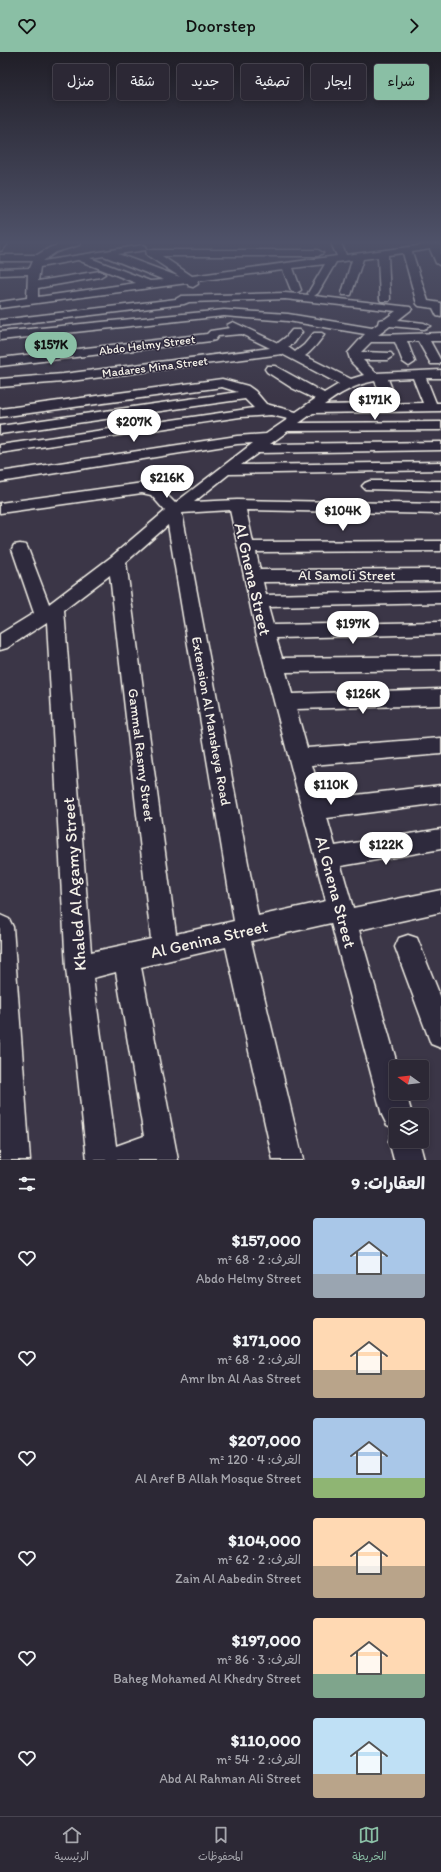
<!DOCTYPE html>
<html lang="ar">
<meta charset="utf-8">
<style>
:root{--surface:#2c2835;--page:#383441;--text:#f1f3f6;--muted:#a6a6ad;--line:#484450;--accent:#8abfa5}
body{margin:0;font-family:Itim,"Playpen Sans Arabic",sans-serif;background:var(--page);color:var(--text);direction:rtl;height:100vh;display:flex;flex-direction:column;font-size:15px;white-space:nowrap}
*{box-sizing:border-box;margin:0}
p{font-size:13px;color:var(--muted)}
.icon{flex:none;width:22px;height:22px;fill:none;stroke:currentColor;stroke-width:2;stroke-linecap:round;stroke-linejoin:round}
.map{position:relative;height:1108px;overflow:hidden;direction:ltr}
.sheet{display:flex;flex-direction:column;background:var(--surface);flex:1}
.sheet>*{flex:none}
.banner{position:absolute;left:12px;top:12px;width:417px;height:36px;direction:rtl;display:flex;gap:8px}
.needle{width:26px;rotate:285deg}
.controls{position:absolute;left:389px;top:1008px;display:grid;gap:8px}
.controls a{display:grid;place-items:center;width:40px;height:40px;border-radius:4px;background:var(--surface);box-shadow:0 2px 6px #0003,0 0 0 1px var(--line);font-size:20px}
.price{position:absolute;translate:-50% -34px;padding:0 9px;border-radius:14px;background:#fff;color:#222;font-size:13px;line-height:26px;filter:drop-shadow(0 1px 2px #0008)}
.price::after{content:'';position:absolute;left:50%;top:24px;width:12px;height:9px;margin-left:-6px;background:inherit;clip-path:polygon(0 0,100% 0,50% 100%)}
.price.current{background:var(--accent);color:#111}
ul{padding:0;list-style:none}
li{display:flex;align-items:center;gap:12px;height:100px;padding:0 16px}
li span{display:grid;place-items:center;flex:none;width:112px;height:80px;border-radius:4px;color:#555}
li>.icon{margin-inline-start:auto}
span .icon{width:48px;height:48px;fill:#fffc;stroke-width:1}
li b{font-size:17px}
h2{display:flex;justify-content:space-between;align-items:center;height:48px;padding:0 16px;font-size:17px}
.tag{padding:0 14px;border-radius:4px;background:var(--surface);box-shadow:0 2px 6px #0003,0 0 0 1px var(--line);font-size:14px;line-height:36px}
.tag.current{background:var(--accent);color:#111}
header{display:flex;justify-content:space-between;align-items:center;height:52px;padding:0 16px;background:var(--accent);color:#111;font-size:18px;font-weight:600}
.dock{display:flex;justify-content:space-around;align-items:center;height:56px;border-top:1px solid var(--line);background:var(--surface);font-size:11px;color:var(--muted)}
.dock a{display:grid;justify-items:center;gap:2px}
.dock .current{color:var(--accent)}
.map>svg:first-child{display:block}
.lines{fill:none;stroke-linecap:round;stroke-linejoin:round}
.minor-casing{stroke:#f4f1e8;stroke-width:3}
.minor{fill:#2f2a3d;fill-rule:evenodd}
.labels{text-anchor:middle;dominant-baseline:central;stroke-width:3;stroke-linejoin:round;paint-order:stroke}
.far-street-label{font-size:12px;fill:#f4f1e8;stroke:#2f2a3d}
.street-label{font-size:14px;fill:#f4f1e8;stroke:#2f2a3d}
.near-street-label{font-size:17px;fill:#f4f1e8;stroke:#2f2a3d}
</style>
<header><svg class="icon" aria-label="forward" viewBox="0 0 24 24"><path d="M9 5l7 7-7 7"/></svg>Doorstep<svg class="icon" aria-label="heart" viewBox="0 0 24 24"><path d="M12 20l-8-8c-3-5 5-10 8-4 3-6 11-1 8 4z"/></svg></header>
<div class="map">
<svg width="441" height="1108" viewBox="0 0 441 1108">
<rect width="100%" height="100%" fill="#3b3647"/>
<filter id="ink" filterUnits="userSpaceOnUse"><feTurbulence type="fractalNoise" baseFrequency=".025" numOctaves="2"/><feDisplacementMap in="SourceGraphic" scale="8" xChannelSelector="R" yChannelSelector="G"/><feConvolveMatrix kernelMatrix="1 2 1 2 8 2 1 2 1" color-interpolation-filters="sRGB"/></filter>
<g filter="url(#ink)">
<g class="lines">
<defs>
<g id="minor">
<polygon points="0,191 8,191 3,198 0,199"/>
<path d="M64 191H81L79 193 56 200 43 209 143 193 146 194 147 198H318L323 201 318 204H162L192 224 337 204 331 191H341L346 203 441 191V214L436 211 430 197 412 200 428 249 441 251V265L437 264 433 256 419 254 417 252 403 201 388 203 390 247 389 249H381L380 247 378 205 363 207 351 243H343L342 241 352 208 336 210 318 241 314 244 410 255 412 257 398 268 424 271 430 274 424 277 390 274 378 283 441 281V289H430L441 309 439 312H431L418 289H407L415 310 409 314 403 310 395 290H371L361 300 391 301 393 304 387 308H363L376 321 441 318V326H426L436 351H441V359L313 361 299 371 441 370V378L288 379 270 392 441 390V398L258 401 241 413 441 410V418L229 422 194 450 237 448 441 452V462L246 458 253 490 441 489V499L256 500 260 518 441 517V529L263 530 266 543 441 539V551L268 555 273 573 441 570V582L276 586 282 606 441 604V618L286 620 292 642 441 637V653L296 657 307 696 441 686V702L312 713 322 747 441 733V751L327 766 335 794 441 777V797L341 814 353 856 441 838V860L359 878 398 1015H396V1041H406L412 1063H396V1089H419L424 1108H394L389 1089 393 1078 396 1077 387 1073 382 1063 331 871 251 889 303 1108H273L226 895 141 915 178 1108H87L66 916 47 570 7 596 0 598V582L34 561 12 497 14 493 20 492 26 493 28 497 49 552 111 505 165 459 151 443 142 441 0 461V451L143 431 161 437 175 451 253 391 237 392 0 430V420L237 384 266 382 288 367 271 363 240 365 0 401V393L254 356 245 347 0 382V374L238 340 222 335 0 365V357L222 327 248 334 255 339 266 352 296 360 315 347 292 336 267 320 265 317 267 314H275L324 341 339 332 282 302 63 330 0 335V327L63 322 270 296 241 282 218 284 215 288 211 289 0 314V306L207 282 210 279 230 276 227 273 233 270 278 291 286 285 292 278H300L302 280 294 291 288 295 295 300 304 293 314 281H322L324 283C318 291 313 298 305 304L351 327 364 323 351 310 348 301 365 282 288 269 224 264 0 288V280L224 258 288 262 372 276 378 272 379 268 385 267 396 259 285 247 189 250 184 252 0 274V268L176 247 181 244 285 241 309 243 308 241 325 212 293 216 301 238 296 241 291 238 283 218 197 229 198 232 193 235 189 234 187 231 0 256V250L27 246 28 222 0 223V217L30 216 33 209H0V203H37L49 196ZM146 198 147 203 180 225 118 202ZM104 204 164 228 150 229 90 206ZM78 208 136 231 38 245V236L100 225 105 222 100 219 38 229 40 215ZM413 326 423 351 324 353C340 341 356 332 375 329L384 350H394L396 347 388 327ZM230 458 256 580 326 849 258 864 182 461ZM168 473 234 869 176 882 126 510ZM110 523 151 887 91 900 64 558ZM116 920 144 1084 116 1094 93 926Z"/>
<polygon points="370,429 441,429 441,439 365,437 362,434 365,431"/>
<polygon points="0,863 9,867 13,875 30,1108 0,1108"/>
<polygon points="408,883 417,886 441,946 441,996 431,992 395,895 399,886"/>
</g>
</defs>
<use href="#minor" class="minor-casing"/>
<use href="#minor" class="minor"/>
</g>
</g>
<linearGradient id="sky" x2="0" y2="1"><stop stop-color="#201e27"/><stop offset="0.55" stop-color="#4f5269"/><stop offset="1" stop-color="#4f5269" stop-opacity="0"/></linearGradient>
<rect width="441" height="346" fill="url(#sky)"/>
<g class="labels">
<g class="far-street-label">
<text transform="translate(147 293) rotate(-7)">Abdo Helmy Street</text>
<text transform="translate(155 315) rotate(-7)">Madares Mina Street</text>
</g>
<g class="street-label">
<text x="347" y="523">Al Samoli Street</text>
<text transform="translate(211 669) rotate(80)">Extension Al Mansheya Road</text>
<text transform="translate(141 703) rotate(83)">Gammal Rasmy Street</text>
</g>
<g class="near-street-label">
<text transform="translate(253 527) rotate(77)">Al Gnena Street</text>
<text transform="translate(74 832) rotate(-94)">Khaled Al Agamy Street</text>
<text transform="translate(336 840) rotate(75)">Al Gnena Street</text>
<text transform="translate(209 887) rotate(-13)">Al Genina Street</text>
</g>
</g>
</svg>
<div class="controls">
<a><svg class="needle" viewBox="-14 -14 28 28"><path d="M0-13l5 13h-10z" fill="#e53935"/><path d="M0 13l5-13h-10z" fill="#a6a6ad"/></svg></a>
<a><svg class="icon" aria-label="layers" viewBox="0 0 24 24"><path d="M12 4l9 5-9 5-9-5zM3 14l9 5 9-5"/></svg></a>
</div>
<b class="price current" style="left:51px;top:314px">$157K</b>
<b class="price" style="left:375px;top:369px">$171K</b>
<b class="price" style="left:134px;top:391px">$207K</b>
<b class="price" style="left:167px;top:447px">$216K</b>
<b class="price" style="left:343px;top:480px">$104K</b>
<b class="price" style="left:353px;top:593px">$197K</b>
<b class="price" style="left:363px;top:663px">$126K</b>
<b class="price" style="left:331px;top:754px">$110K</b>
<b class="price" style="left:386px;top:814px">$122K</b>
<div class="banner">
<a class="tag current">شراء</a>
<a class="tag">إيجار</a>
<a class="tag">تصفية</a>
<a class="tag">جديد</a>
<a class="tag">شقة</a>
<a class="tag">منزل</a>
</div>
</div>
<section class="sheet">
<h2>العقارات: 9<svg class="icon" aria-label="filters" viewBox="0 0 24 24"><path d="M4 7h16M4 17h16"/><circle cx="9" cy="7" r="2"/><circle cx="15" cy="17" r="2"/></svg></h2>
<ul>
<li><span style="background:linear-gradient(#a9c7e8 70%,#9aa5b1 0)"><svg class="icon" aria-label="home" viewBox="0 0 24 24"><path d="M3 11l9-7 9 7M6 9v11h12V9"/></svg></span><div><b>$157,000</b><p>الغرف: 2 · 68 m²</p><p>Abdo Helmy Street</p></div><svg class="icon" aria-label="heart" viewBox="0 0 24 24"><path d="M12 20l-8-8c-3-5 5-10 8-4 3-6 11-1 8 4z"/></svg></li>
<li><span style="background:linear-gradient(#ffd9b3 65%,#b9a48a 0)"><svg class="icon" aria-label="home" viewBox="0 0 24 24"><path d="M3 11l9-7 9 7M6 9v11h12V9"/></svg></span><div><b>$171,000</b><p>الغرف: 2 · 68 m²</p><p>Amr Ibn Al Aas Street</p></div><svg class="icon" aria-label="heart" viewBox="0 0 24 24"><path d="M12 20l-8-8c-3-5 5-10 8-4 3-6 11-1 8 4z"/></svg></li>
<li><span style="background:linear-gradient(#a9c7e8 75%,#8fb573 0)"><svg class="icon" aria-label="home" viewBox="0 0 24 24"><path d="M3 11l9-7 9 7M6 9v11h12V9"/></svg></span><div><b>$207,000</b><p>الغرف: 4 · 120 m²</p><p>Al Aref B Allah Mosque Street</p></div><svg class="icon" aria-label="heart" viewBox="0 0 24 24"><path d="M12 20l-8-8c-3-5 5-10 8-4 3-6 11-1 8 4z"/></svg></li>
<li><span style="background:linear-gradient(#ffd9b3 60%,#b9a48a 0)"><svg class="icon" aria-label="home" viewBox="0 0 24 24"><path d="M3 11l9-7 9 7M6 9v11h12V9"/></svg></span><div><b>$104,000</b><p>الغرف: 2 · 62 m²</p><p>Zain Al Aabedin Street</p></div><svg class="icon" aria-label="heart" viewBox="0 0 24 24"><path d="M12 20l-8-8c-3-5 5-10 8-4 3-6 11-1 8 4z"/></svg></li>
<li><span style="background:linear-gradient(#ffd9b3 70%,#7fa58c 0)"><svg class="icon" aria-label="home" viewBox="0 0 24 24"><path d="M3 11l9-7 9 7M6 9v11h12V9"/></svg></span><div><b>$197,000</b><p>الغرف: 3 · 86 m²</p><p>Baheg Mohamed Al Khedry Street</p></div><svg class="icon" aria-label="heart" viewBox="0 0 24 24"><path d="M12 20l-8-8c-3-5 5-10 8-4 3-6 11-1 8 4z"/></svg></li>
<li><span style="background:linear-gradient(#bfe0f5 70%,#b9a48a 0)"><svg class="icon" aria-label="home" viewBox="0 0 24 24"><path d="M3 11l9-7 9 7M6 9v11h12V9"/></svg></span><div><b>$110,000</b><p>الغرف: 2 · 54 m²</p><p>Abd Al Rahman Ali Street</p></div><svg class="icon" aria-label="heart" viewBox="0 0 24 24"><path d="M12 20l-8-8c-3-5 5-10 8-4 3-6 11-1 8 4z"/></svg></li>
</ul>
</section>
<nav class="dock">
<a class="current"><svg class="icon" aria-label="map" viewBox="0 0 24 24"><path d="M3 6l6-2 6 2 6-2v14l-6 2-6-2-6 2zM9 4v14M15 6v14"/></svg>الخريطة</a>
<a><svg class="icon" aria-label="saved" viewBox="0 0 24 24"><path d="M7 4h10v16l-5-4-5 4z"/></svg>المحفوظات</a>
<a><svg class="icon" aria-label="home" viewBox="0 0 24 24"><path d="M3 11l9-7 9 7M6 9v11h12V9"/></svg>الرئيسية</a>
</nav>
